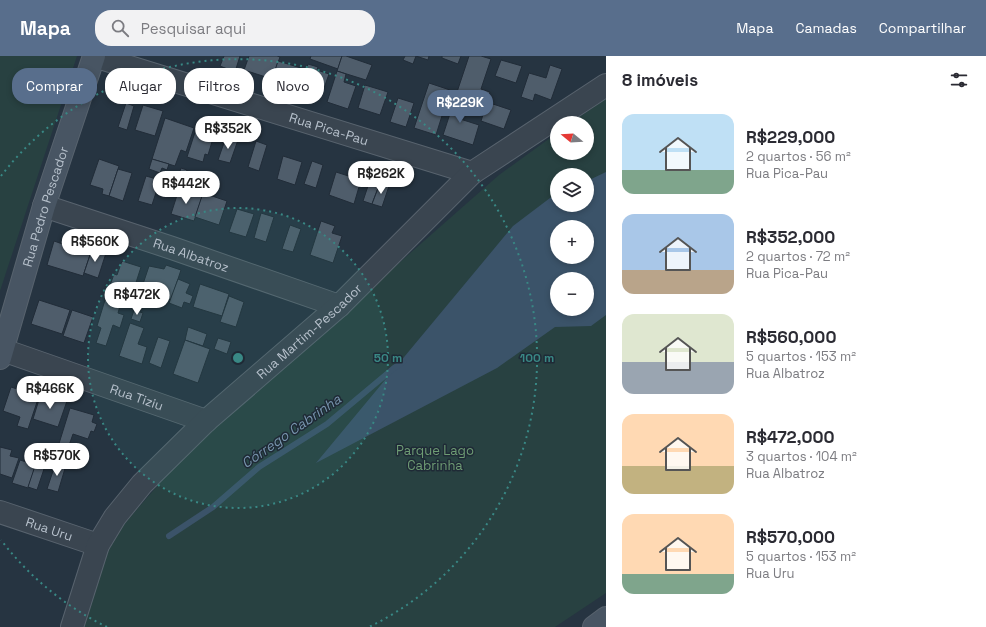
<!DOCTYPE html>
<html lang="pt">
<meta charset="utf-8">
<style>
:root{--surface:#fff;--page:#f2f2f3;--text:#2b2b33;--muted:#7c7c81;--accent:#586e8c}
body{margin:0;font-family:"Space Grotesk",sans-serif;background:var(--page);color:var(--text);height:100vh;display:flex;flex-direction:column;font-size:15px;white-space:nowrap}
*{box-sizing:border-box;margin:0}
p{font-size:13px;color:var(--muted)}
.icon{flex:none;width:22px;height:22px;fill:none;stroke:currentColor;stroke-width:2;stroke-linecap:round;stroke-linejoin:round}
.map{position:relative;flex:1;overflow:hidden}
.sheet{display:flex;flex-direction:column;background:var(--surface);width:380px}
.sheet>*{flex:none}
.banner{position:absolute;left:12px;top:12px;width:380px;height:36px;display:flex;gap:8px}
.needle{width:26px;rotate:288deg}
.controls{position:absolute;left:550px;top:60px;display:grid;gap:8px}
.controls a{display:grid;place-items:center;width:44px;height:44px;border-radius:50%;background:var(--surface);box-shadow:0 2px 6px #0003;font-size:20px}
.price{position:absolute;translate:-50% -34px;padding:0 9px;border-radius:14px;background:#fff;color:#222;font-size:13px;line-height:26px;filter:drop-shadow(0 1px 2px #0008)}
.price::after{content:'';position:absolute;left:50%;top:24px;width:12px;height:9px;margin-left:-6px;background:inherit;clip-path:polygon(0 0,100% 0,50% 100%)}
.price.on{background:var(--accent);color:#fff}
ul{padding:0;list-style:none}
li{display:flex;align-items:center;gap:12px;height:100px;padding:0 16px}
li span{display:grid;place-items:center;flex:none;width:112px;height:80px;border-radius:12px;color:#555}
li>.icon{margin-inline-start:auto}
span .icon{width:48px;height:48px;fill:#fffc;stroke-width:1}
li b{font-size:17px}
h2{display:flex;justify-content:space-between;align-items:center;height:48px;padding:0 16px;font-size:17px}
.pill{padding:0 14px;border-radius:16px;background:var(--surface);box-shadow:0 2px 6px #0003;font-size:14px;line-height:36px}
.pill.on{background:var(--accent);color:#fff}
header{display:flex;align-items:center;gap:24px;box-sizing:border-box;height:56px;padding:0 20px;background:var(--accent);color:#fff}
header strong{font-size:19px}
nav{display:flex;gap:22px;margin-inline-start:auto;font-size:14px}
.search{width:280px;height:36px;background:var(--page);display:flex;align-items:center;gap:10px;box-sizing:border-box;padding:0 14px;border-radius:16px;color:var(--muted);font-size:15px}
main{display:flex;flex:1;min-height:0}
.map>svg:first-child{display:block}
.green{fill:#284141;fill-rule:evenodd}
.water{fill:#3b5369;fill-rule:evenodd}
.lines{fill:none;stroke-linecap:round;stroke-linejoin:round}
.stream{stroke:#3b5369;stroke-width:6}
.building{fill:#4f5d6b;stroke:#212c38}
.street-casing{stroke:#58636e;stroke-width:24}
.secondary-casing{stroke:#58636e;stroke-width:24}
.street{stroke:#3a4550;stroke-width:22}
.secondary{stroke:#485563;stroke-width:22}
.ring{fill:none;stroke:#398885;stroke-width:2;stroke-dasharray:2 4}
.labels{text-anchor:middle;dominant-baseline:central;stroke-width:3;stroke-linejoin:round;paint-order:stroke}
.street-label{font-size:13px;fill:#b6c0cb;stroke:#1f2a36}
.park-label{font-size:13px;fill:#6e9c74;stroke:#1f2a36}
.water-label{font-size:14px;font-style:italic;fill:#7794ad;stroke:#1f2a36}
.centre{fill:#398885;stroke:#1f2a36;stroke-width:2}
.ring-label{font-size:12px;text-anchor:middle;font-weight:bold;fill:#398885;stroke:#1f2a36;stroke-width:3;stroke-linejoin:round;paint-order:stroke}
</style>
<header>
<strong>Mapa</strong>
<div class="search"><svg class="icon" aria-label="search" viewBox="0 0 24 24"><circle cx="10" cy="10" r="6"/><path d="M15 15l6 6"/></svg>Pesquisar aqui</div>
<nav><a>Mapa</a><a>Camadas</a><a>Compartilhar</a></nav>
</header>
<main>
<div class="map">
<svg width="606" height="571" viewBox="0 0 606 571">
<rect width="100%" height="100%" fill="#263441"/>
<g class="green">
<polygon points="0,0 77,0 0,235"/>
<path d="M606 42V537L555 571H77L105 490 213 366 349 251 499 119 557 77V97H587V67H571ZM557 119H587V149H557ZM557 171H587V201H557ZM557 223H587V253H557Z"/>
</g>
<path class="water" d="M606 116V259L591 270 555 271 497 312 316 407 513 170 550 142 557 139V149H587V125ZM557 171H587V201H557ZM557 223H587V253H557Z"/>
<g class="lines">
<polyline class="stream" points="169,480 213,451 259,411 327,368 394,312 403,306"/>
</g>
<g class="building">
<polygon points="224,0 240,0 235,16 220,10"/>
<polygon points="249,0 277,0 280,1 272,23 244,14"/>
<polygon points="311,0 342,0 338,13 310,3"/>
<polygon points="342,0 346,0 372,9 366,24 337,15"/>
<polygon points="405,0 416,0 413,8 403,4"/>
<polygon points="416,0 429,0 428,4"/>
<polygon points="442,0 461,0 458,8 442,2"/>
<polygon points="469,0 481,0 491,3 481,33 490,36 487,46 457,36"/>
<polygon points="501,4 522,10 516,27 495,20"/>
<polygon points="278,5 301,12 293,35 271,27"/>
<polygon points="308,8 318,11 317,14 329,18 321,41 300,34"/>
<polygon points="550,9 562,13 551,44 535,38 533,45 521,41 529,17 546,22"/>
<polygon points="337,15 346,18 344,26 356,30 348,53 327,46"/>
<polygon points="429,27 450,34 436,79 414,72"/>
<polygon points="365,29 388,36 380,59 358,52"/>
<polygon points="457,36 465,39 457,62 479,69 473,89 443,79"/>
<polygon points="398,42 414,47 406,71 390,66"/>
<polygon points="487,46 511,54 504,73 481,65"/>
<polygon points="126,47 134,50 127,74 118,71"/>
<polygon points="143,49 163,55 155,80 135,74"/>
<polygon points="165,62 194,72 186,96 181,94 175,110 152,103"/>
<polygon points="197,70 215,76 208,99 205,98 203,106 187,101"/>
<polygon points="226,81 238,84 230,107 218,104"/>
<polygon points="256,85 267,89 259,115 248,111"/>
<polygon points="283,100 302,106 295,129 277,123"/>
<polygon points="99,103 119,110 109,140 102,138 103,133 90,129"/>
<polygon points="152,103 169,108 167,114 162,112 160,117 149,113"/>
<polygon points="312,105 323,109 316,132 304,128"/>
<polygon points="181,112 187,114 184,123 178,121"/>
<polygon points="118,113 132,117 123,145 109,140"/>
<polygon points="336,116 361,124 354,148 329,139"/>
<polygon points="146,120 160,124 152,149 138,145"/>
<polygon points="370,124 380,127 372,148 363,145"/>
<polygon points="380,127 389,130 382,151 372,148"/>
<polygon points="179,133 202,141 194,165 171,158"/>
<polygon points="203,137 227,145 219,169 195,161"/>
<polygon points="237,153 254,158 246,181 229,176"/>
<polygon points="261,157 274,161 266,186 254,182"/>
<polygon points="321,165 335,170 332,177 342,180 333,207 310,199"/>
<polygon points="290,169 301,173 293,196 282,193"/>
<polygon points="54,185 77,193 79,188 92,193 83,220 47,209"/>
<polygon points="92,193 106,197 98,222 84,217"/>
<polygon points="122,205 141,211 133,236 122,232 117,248 105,244 114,218 117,219"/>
<polygon points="166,209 181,214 171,244 141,234 149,210 164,213"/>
<polygon points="178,223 190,228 186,237 193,240 190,248 184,246 182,252 169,247"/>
<polygon points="200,228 229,238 222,260 193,251"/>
<polygon points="229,240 244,246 236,271 220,266"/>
<polygon points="39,244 70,254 62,278 31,268"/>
<polygon points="105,244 120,250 118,257 124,259 120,272 113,269 106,290 96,287 101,272 97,270"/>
<polygon points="72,254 93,261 84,287 63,280"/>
<polygon points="134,254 143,257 140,266 131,263"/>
<polygon points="130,267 144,272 138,288 147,291 142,308 119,300"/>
<polygon points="188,271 207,278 203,290 185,284"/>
<polygon points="158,281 170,285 161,312 149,307"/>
<polygon points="218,282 231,286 227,298 214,293"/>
<polygon points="185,284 210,293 198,327 173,318"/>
<polygon points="11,331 39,340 28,373 17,370 20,361 3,355"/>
<polygon points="41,337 67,345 58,371 33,363"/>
<polygon points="70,352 94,359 92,366 97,368 94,376 91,375 88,383 73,378 66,398 57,394"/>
<polygon points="0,391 12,394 10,400 19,402 12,422 0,418"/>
<polygon points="20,404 36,409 28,432 12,427"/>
<polygon points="56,406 66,409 58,436 47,433"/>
<polygon points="35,410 44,413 37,434 28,431"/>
</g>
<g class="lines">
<defs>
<g id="street">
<path id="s1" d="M94 0 472 117"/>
<path id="s2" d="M44 150 172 192 339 250"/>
<path id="s3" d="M0 293 206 365"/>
<path id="s4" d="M0 456 98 489"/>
<path id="s5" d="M72 571 98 489 115 461 142 428 206 365 339 250 472 117 606 29"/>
</g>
<g id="secondary">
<path id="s6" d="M0 302 44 150 94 0"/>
<polyline points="594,571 606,562"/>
</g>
</defs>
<use href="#street" class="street-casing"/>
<use href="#secondary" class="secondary-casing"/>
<use href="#street" class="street"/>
<use href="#secondary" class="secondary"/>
</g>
<circle cx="238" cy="302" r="150" fill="#398885" fill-opacity=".12"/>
<g class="ring">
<circle cx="238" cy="302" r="150"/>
<path d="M107 571A299 299 0 0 1 1 484M1 120A299 299 0 1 1 369 571"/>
</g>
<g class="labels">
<g class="street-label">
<text stroke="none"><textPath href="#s1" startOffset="246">Rua Pica-Pau</textPath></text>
<text stroke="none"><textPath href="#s6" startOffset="158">Rua Pedro Pescador</textPath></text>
<text stroke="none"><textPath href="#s2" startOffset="155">Rua Albatroz</textPath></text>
<text stroke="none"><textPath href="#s5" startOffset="388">Rua Martim-Pescador</textPath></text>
<text stroke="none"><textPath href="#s3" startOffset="145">Rua Tiziu</textPath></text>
<text stroke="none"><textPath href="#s4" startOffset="52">Rua Uru</textPath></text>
</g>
<g class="park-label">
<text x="435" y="394">Parque Lago<tspan x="435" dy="15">Cabrinha</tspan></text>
</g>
<g class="water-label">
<text transform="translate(291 375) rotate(-35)">Córrego Cabrinha</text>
</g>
</g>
<circle cx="238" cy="302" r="6" class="centre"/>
<g class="ring-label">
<text x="388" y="306">50 m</text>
<text x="537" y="306">100 m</text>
</g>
</svg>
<div class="controls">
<a><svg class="needle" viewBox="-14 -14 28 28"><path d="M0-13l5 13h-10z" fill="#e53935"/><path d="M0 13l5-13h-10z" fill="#7c7c81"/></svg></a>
<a><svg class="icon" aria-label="layers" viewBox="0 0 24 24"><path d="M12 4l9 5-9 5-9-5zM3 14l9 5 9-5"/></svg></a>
<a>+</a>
<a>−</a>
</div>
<b class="price on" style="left:460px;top:68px">R$229K</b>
<b class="price" style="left:228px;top:94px">R$352K</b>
<b class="price" style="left:381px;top:139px">R$262K</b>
<b class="price" style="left:186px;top:149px">R$442K</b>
<b class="price" style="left:95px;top:207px">R$560K</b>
<b class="price" style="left:137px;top:260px">R$472K</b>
<b class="price" style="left:50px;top:354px">R$466K</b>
<b class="price" style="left:57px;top:421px">R$570K</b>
<div class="banner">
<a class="pill on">Comprar</a>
<a class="pill">Alugar</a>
<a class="pill">Filtros</a>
<a class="pill">Novo</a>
</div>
</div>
<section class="sheet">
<h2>8 imóveis<svg class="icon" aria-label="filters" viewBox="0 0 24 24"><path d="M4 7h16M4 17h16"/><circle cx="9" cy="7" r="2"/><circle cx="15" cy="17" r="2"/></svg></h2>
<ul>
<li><span style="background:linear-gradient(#bfe0f5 70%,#7fa58c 0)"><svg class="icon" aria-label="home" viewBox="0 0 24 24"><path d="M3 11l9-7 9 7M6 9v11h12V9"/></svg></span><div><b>R$229,000</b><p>2 quartos · 56 m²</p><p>Rua Pica-Pau</p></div></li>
<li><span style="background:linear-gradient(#a9c7e8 70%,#b9a48a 0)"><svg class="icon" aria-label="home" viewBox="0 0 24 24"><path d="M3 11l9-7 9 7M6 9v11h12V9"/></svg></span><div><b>R$352,000</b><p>2 quartos · 72 m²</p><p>Rua Pica-Pau</p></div></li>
<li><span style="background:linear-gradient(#dfe7d0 60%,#9aa5b1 0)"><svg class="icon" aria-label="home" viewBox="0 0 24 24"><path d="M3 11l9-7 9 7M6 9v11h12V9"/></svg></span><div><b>R$560,000</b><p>5 quartos · 153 m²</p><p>Rua Albatroz</p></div></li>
<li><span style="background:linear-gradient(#ffd9b3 65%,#c2b280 0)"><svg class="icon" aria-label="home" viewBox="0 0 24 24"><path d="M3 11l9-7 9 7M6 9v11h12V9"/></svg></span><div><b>R$472,000</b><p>3 quartos · 104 m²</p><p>Rua Albatroz</p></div></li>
<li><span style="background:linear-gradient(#ffd9b3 75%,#7fa58c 0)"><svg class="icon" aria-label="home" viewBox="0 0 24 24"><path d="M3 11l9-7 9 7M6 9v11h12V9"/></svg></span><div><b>R$570,000</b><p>5 quartos · 153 m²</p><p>Rua Uru</p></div></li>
</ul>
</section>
</main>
